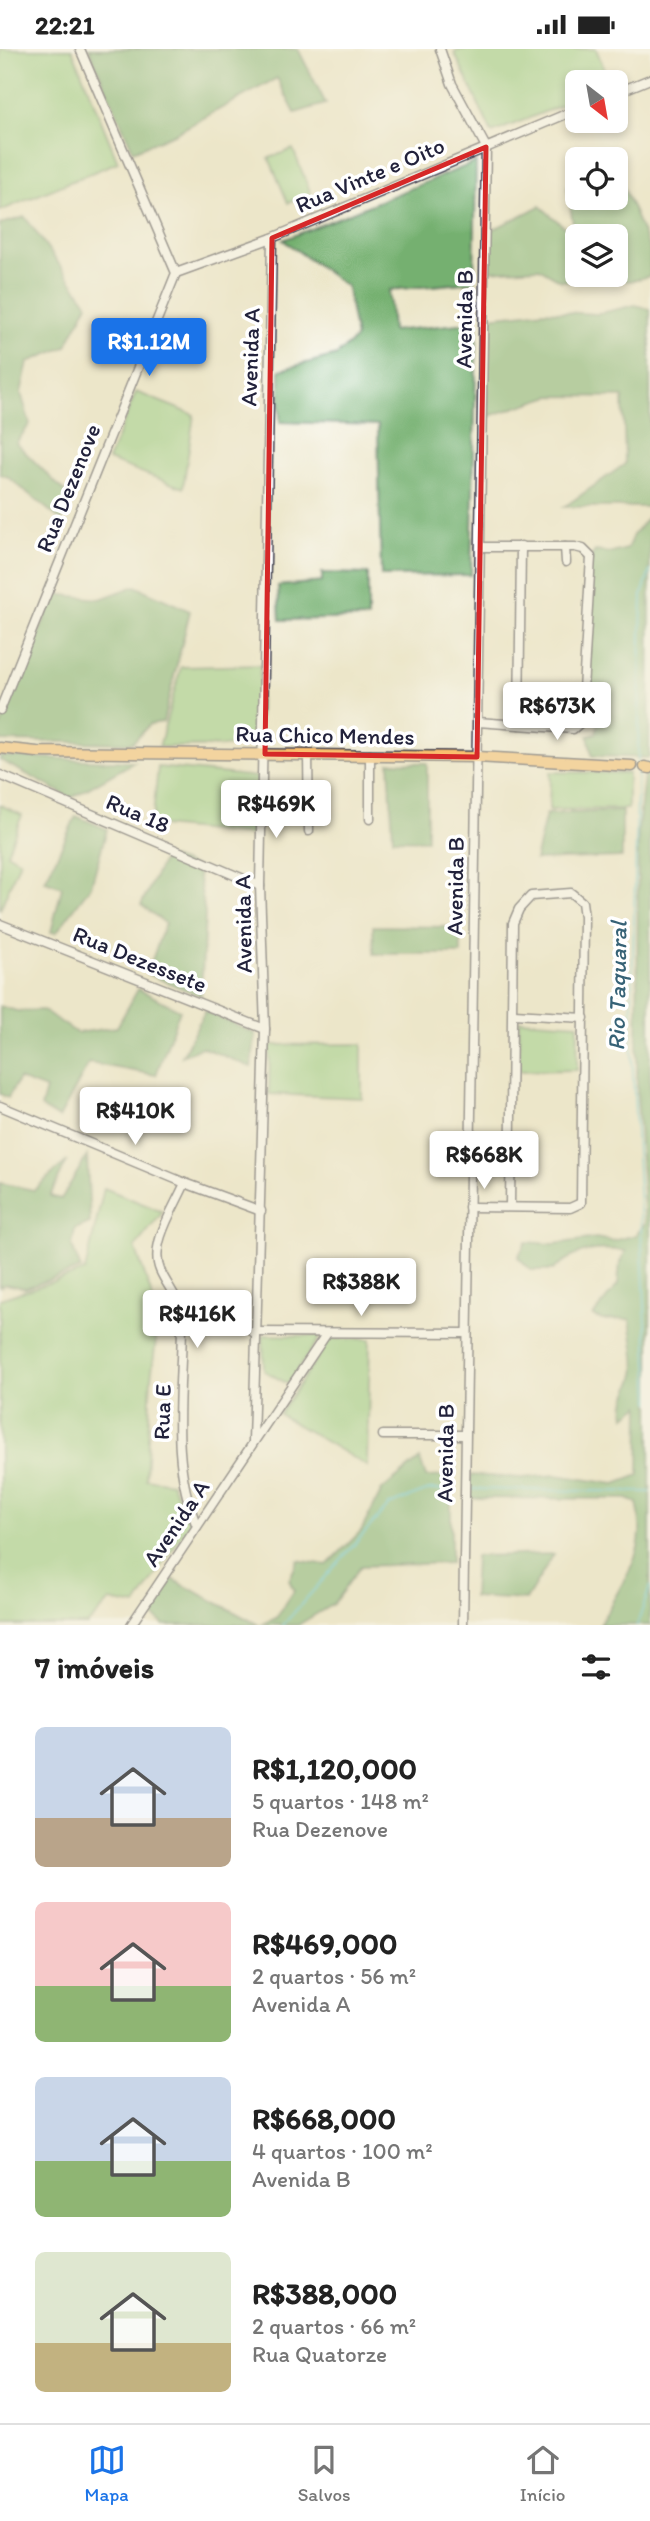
<!DOCTYPE html>
<html lang="pt">
<meta charset="utf-8">
<style>
:root{--surface:#fff;--page:#f6f6f6;--text:#222;--muted:#767676;--line:#e0e0e0;--accent:#1a73e8}
body{margin:0;font-family:Itim,sans-serif;background:var(--page);color:var(--text);height:100vh;display:flex;flex-direction:column;font-size:26px;white-space:nowrap}
*{box-sizing:border-box;margin:0}
p{font-size:23px;color:var(--muted)}
.icon{flex:none;width:38px;height:38px;fill:none;stroke:currentColor;stroke-width:2;stroke-linecap:round;stroke-linejoin:round}
.map{position:relative;height:1576px;overflow:hidden}
.side{display:flex;flex-direction:column;background:var(--surface);flex:1}
.side>*{flex:none}
.needle{width:46px;rotate:149deg}
.fabs{position:absolute;left:565px;top:21px;display:grid;gap:14px}
.fabs a{display:grid;place-items:center;width:63px;height:63px;border-radius:10px;background:var(--surface);box-shadow:0 4px 10px #0003;font-size:35px}
.price{position:absolute;translate:-50% -60px;padding:0 16px;border-radius:7px;background:#fff;color:#222;font-size:23px;line-height:46px;filter:drop-shadow(0 2px 4px #0008)}
.price::after{content:'';position:absolute;left:50%;top:42px;width:21px;height:16px;margin-left:-10px;background:inherit;clip-path:polygon(0 0,100% 0,50% 100%)}
.price.on{background:var(--accent);color:#fff}
ul{padding:0;list-style:none}
li{display:flex;align-items:center;gap:21px;height:175px;padding:0 35px}
li span{display:grid;place-items:center;flex:none;width:196px;height:140px;border-radius:10px;color:#555}
li>.icon{margin-inline-start:auto}
span .icon{width:84px;height:84px;fill:#fffc;stroke-width:1}
li b{font-size:30px}
h2{display:flex;justify-content:space-between;align-items:center;height:84px;padding:0 35px;font-size:30px}
.status{display:flex;justify-content:space-between;align-items:center;height:49px;padding:0 35px;background:var(--surface);direction:ltr}
.status svg{height:19px;fill:currentColor}
.tabs{display:flex;justify-content:space-around;align-items:center;height:98px;border-top:2px solid var(--line);background:var(--surface);font-size:19px;color:var(--muted)}
.tabs a{display:grid;justify-items:center;gap:4px}
.tabs .on{color:var(--accent)}
.map>svg:first-child{display:block}
.green{fill:#91cc81;stroke:#5a775e;stroke-width:2}
.forest{fill:#74b06f;stroke:#4b6955;stroke-width:2;fill-rule:evenodd}
.lines{fill:none;stroke-linecap:round;stroke-linejoin:round}
.stream{stroke:#55c2ce;stroke-width:2}
.minor-casing{stroke:#403f50;stroke-width:11}
.major-casing{stroke:#403f50;stroke-width:13}
.minor{stroke:#fff;stroke-width:8}
.major{stroke:#fabe6e;stroke-width:10}
.marked{fill:none;stroke:#d62828;stroke-width:5;stroke-linejoin:round}
.labels{text-anchor:middle;dominant-baseline:central;stroke-width:7;stroke-linejoin:round;paint-order:stroke}
.street-label{font-size:23px;fill:#22223b;stroke:#fff}
.water-label{font-size:24px;font-style:italic;fill:#366276;stroke:#fff}
</style>
<div class="status"><b>22:21</b><svg viewBox="0 0 49 12"><path d="M0 12V9h3v3zM5 12V6h3v6zM10 12V3h3v9zM15 12V0h3v12zM26 1h20v11H26zM47 4h2v5h-2z"/></svg></div>
<div class="map">
<svg width="650" height="1576" viewBox="0 0 650 1576">
<rect width="100%" height="100%" fill="#fff"/>
<filter id="ink" filterUnits="userSpaceOnUse"><feTurbulence type="fractalNoise" baseFrequency=".0143" numOctaves="2"/><feDisplacementMap in="SourceGraphic" scale="14" xChannelSelector="R" yChannelSelector="G"/><feConvolveMatrix kernelMatrix="1 2 1 2 8 2 1 2 1" color-interpolation-filters="sRGB"/></filter>
<filter id="wash" filterUnits="userSpaceOnUse"><feTurbulence type="fractalNoise" baseFrequency=".00686" numOctaves="4" result="noise"/><feDisplacementMap in="SourceGraphic" scale="28" xChannelSelector="R" yChannelSelector="G"/><feGaussianBlur stdDeviation="1.57" result="paint"/><feColorMatrix in="noise" values="0 0 0 0 0 0 0 0 0 0 0 0 0 0 0 0 0 1.4 0 .05"/><feComposite in="paint" operator="in"/></filter>
<g filter="url(#wash)">
<rect width="100%" height="100%" fill="#ece6c9"/>
<g class="green">
<polygon points="0,0 72,0 118,113 0,162"/>
<polygon points="463,0 596,0 610,33 578,33 577,50 492,84 454,3"/>
<polygon points="293,100 311,145 288,154 269,109"/>
<polygon points="136,343 194,366 183,439 108,411"/>
<polygon points="260,616 259,697 159,698 181,618"/>
<polygon points="158,718 258,728 252,786 152,776"/>
<polygon points="550,723 628,724 628,760 549,761"/>
<polygon points="0,756 22,766 7,804 20,812 0,861"/>
<polygon points="519,971 578,975 577,1021 519,1022"/>
<polygon points="362,995 362,1049 269,1045 270,996"/>
<polygon points="104,1139 163,1163 135,1198 159,1268 151,1329 146,1430 172,1434 190,1474 136,1557 110,1552 87,1576 0,1576 0,1250 85,1222"/>
<polygon points="263,1286 321,1287 288,1335 264,1322"/>
<polygon points="330,1290 370,1290 367,1417 279,1365"/>
</g>
<g class="forest">
<polygon points="89,0 298,0 326,55 295,64 277,29 174,85 133,102"/>
<polygon points="476,113 474,233 389,241 392,282 477,273 471,526 381,527 378,376 280,373 280,321 337,306 356,289 347,238 283,191"/>
<path d="M577 120 578 149H616V120L650 201V227L631 232H561L539 219 490 222 492 181 540 157 575 187 567 138ZM578 187H616V226H578Z"/>
<polygon points="25,168 88,255 66,298 28,313 21,344 30,375 16,394 68,446 62,472 8,428 0,425 0,175"/>
<polygon points="635,256 650,260 650,458 564,458 625,415 623,348 551,347 486,368 488,268 544,262 597,265"/>
<polygon points="650,466 649,709 592,707 588,687 596,684 599,670 588,667 588,512 595,502 611,504 627,500 633,486"/>
<polygon points="322,524 368,525 368,569 280,571 278,537 322,533"/>
<polygon points="135,537 190,562 163,673 150,675 132,694 0,692 0,679 55,545 100,550"/>
<polygon points="0,707 134,713 71,749 0,711"/>
<polygon points="389,713 427,714 427,791 393,790"/>
<path d="M644 726H650V1576H600C621 1531 650 1506 637 1454L627 1450 467 1449 471 1426 522 1429 556 1426 615 1435 639 1426 640 1356 625 1368C622 1349 631 1342 635 1325 638 1314 631 1283 630 1270L602 1271 593 1267 618 1235 620 1213 626 1202C596 1198 577 1200 553 1221H531L518 1208 526 1193 554 1195 596 1189 612 1192 636 1186 645 1174 637 1045 638 782Z"/>
<polygon points="622,762 622,808 535,811 546,765"/>
<polygon points="76,767 107,780 91,837 56,884 51,883 62,838 45,832"/>
<polygon points="165,807 197,818 205,865 201,947 147,925 165,874 141,856"/>
<polygon points="373,877 461,878 461,905 374,905"/>
<polygon points="138,940 180,961 156,1026 89,1014 59,1069 41,1058 46,1040 19,1030 8,1049 0,1045 0,957 17,962 43,961 77,984 117,978"/>
<polygon points="205,962 256,985 251,1018 202,998 182,1007"/>
<polygon points="87,1107 90,1174 75,1180 72,1197 81,1220 25,1239 5,1235 0,1238 0,1134 34,1141 67,1112 50,1147 61,1150"/>
<polygon points="420,1410 426,1428 451,1427 451,1514 361,1517 333,1555 298,1576 261,1576 276,1569 294,1542 289,1531 298,1511 327,1516 361,1482 382,1441"/>
<polygon points="554,1505 526,1551 473,1548 475,1507"/>
<polygon points="172,1530 259,1576 164,1576 150,1564"/>
</g>
<g class="lines">
<g class="stream">
<polyline points="650,522 642,546 631,987 650,1353"/>
<polyline points="470,1440 650,1443"/>
<polyline points="283,1576 389,1456 429,1441 453,1441"/>
<polyline points="637,1576 650,1538"/>
</g>
</g>
</g>
<g filter="url(#ink)">
<g class="lines">
<defs>
<g id="minor">
<polyline points="440,0 452,35 486,98 463,1576"/>
<polyline points="616,44 650,30"/>
<polyline points="176,224 272,189 578,60"/>
<polyline points="565,498 566,513"/>
<polyline points="0,661 176,224 80,0"/>
<polyline points="478,673 573,680 581,673 591,508 583,500 575,498 480,498"/>
<polyline points="519,676 521,497"/>
<polyline points="308,705 309,782"/>
<polyline points="0,726 260,837"/>
<polyline points="370,770 370,706"/>
<polyline points="0,875 265,980"/>
<polyline points="514,965 584,969"/>
<polyline points="0,1057 185,1134 261,1162"/>
<path d="M185 1134C175 1158 149 1195 160 1221 167 1237 178 1248 182 1265 183 1335 168 1410 197 1477"/>
<polyline points="469,1158 570,1159 581,1154 584,868 582,853 571,844 531,847 519,860 513,874 510,1158"/>
<polyline points="253,1283 467,1284"/>
<polyline points="383,1386 464,1386"/>
<polyline points="253,1392 265,980 260,837 272,189"/>
<polyline points="131,1576 327,1284"/>
</g>
<g id="major">
<polyline points="0,699 37,703 477,708 632,717"/>
<polyline points="645,718 650,719"/>
</g>
</defs>
<use href="#minor" class="minor-casing"/>
<use href="#major" class="major-casing"/>
<use href="#minor" class="minor"/>
<use href="#major" class="major"/>
</g>
</g>
<path d="M0 0H650V1576H0ZM486 98 477 708 265 705 272 189Z" fill="#ece6c9" fill-opacity=".55" fill-rule="evenodd"/>
<path class="marked" d="M486 98 477 708 265 705 272 189Z"/>
<g class="labels">
<g class="street-label">
<text transform="translate(370 126) rotate(-23)">Rua Vinte e Oito</text>
<text transform="translate(464 270) rotate(-89)">Avenida B</text>
<text transform="translate(250 308) rotate(-88)">Avenida A</text>
<text transform="translate(68 439) rotate(-68)">Rua Dezenove</text>
<text transform="translate(325 686) rotate(1)">Rua Chico Mendes</text>
<text transform="translate(138 764) rotate(23)">Rua 18</text>
<text transform="translate(455 837) rotate(-89)">Avenida B</text>
<text transform="translate(243 875) rotate(-91)">Avenida A</text>
<text transform="translate(140 910) rotate(22)">Rua Dezessete</text>
<text transform="translate(162 1363) rotate(-88)">Rua E</text>
<text transform="translate(445 1404) rotate(-89)">Avenida B</text>
<text transform="translate(176 1474) rotate(-56)">Avenida A</text>
</g>
<g class="water-label">
<text transform="translate(617 937) rotate(-89)">Rio Taquaral</text>
</g>
</g>
</svg>
<div class="fabs">
<a><svg class="needle" viewBox="-14 -14 28 28"><path d="M0-13l5 13h-10z" fill="#e53935"/><path d="M0 13l5-13h-10z" fill="#767676"/></svg></a>
<a><svg class="icon" aria-label="locate" viewBox="0 0 24 24"><circle cx="12" cy="12" r="6"/><path d="M12 2v4M12 18v4M2 12h4M18 12h4"/></svg></a>
<a><svg class="icon" aria-label="layers" viewBox="0 0 24 24"><path d="M12 4l9 5-9 5-9-5zM3 14l9 5 9-5"/></svg></a>
</div>
<b class="price on" style="left:149px;top:329px">R$1.12M</b>
<b class="price" style="left:557px;top:693px">R$673K</b>
<b class="price" style="left:276px;top:791px">R$469K</b>
<b class="price" style="left:135px;top:1098px">R$410K</b>
<b class="price" style="left:484px;top:1142px">R$668K</b>
<b class="price" style="left:361px;top:1269px">R$388K</b>
<b class="price" style="left:197px;top:1301px">R$416K</b>
</div>
<section class="side">
<h2>7 imóveis<svg class="icon" aria-label="filters" viewBox="0 0 24 24"><path d="M4 7h16M4 17h16"/><circle cx="9" cy="7" r="2"/><circle cx="15" cy="17" r="2"/></svg></h2>
<ul>
<li><span style="background:linear-gradient(#c9d6e8 65%,#b9a48a 0)"><svg class="icon" aria-label="home" viewBox="0 0 24 24"><path d="M3 11l9-7 9 7M6 9v11h12V9"/></svg></span><div><b>R$1,120,000</b><p>5 quartos · 148 m²</p><p>Rua Dezenove</p></div></li>
<li><span style="background:linear-gradient(#f6c9c9 60%,#8fb573 0)"><svg class="icon" aria-label="home" viewBox="0 0 24 24"><path d="M3 11l9-7 9 7M6 9v11h12V9"/></svg></span><div><b>R$469,000</b><p>2 quartos · 56 m²</p><p>Avenida A</p></div></li>
<li><span style="background:linear-gradient(#c9d6e8 60%,#8fb573 0)"><svg class="icon" aria-label="home" viewBox="0 0 24 24"><path d="M3 11l9-7 9 7M6 9v11h12V9"/></svg></span><div><b>R$668,000</b><p>4 quartos · 100 m²</p><p>Avenida B</p></div></li>
<li><span style="background:linear-gradient(#dfe7d0 65%,#c2b280 0)"><svg class="icon" aria-label="home" viewBox="0 0 24 24"><path d="M3 11l9-7 9 7M6 9v11h12V9"/></svg></span><div><b>R$388,000</b><p>2 quartos · 66 m²</p><p>Rua Quatorze</p></div></li>
</ul>
</section>
<nav class="tabs">
<a class="on"><svg class="icon" aria-label="map" viewBox="0 0 24 24"><path d="M3 6l6-2 6 2 6-2v14l-6 2-6-2-6 2zM9 4v14M15 6v14"/></svg>Mapa</a>
<a><svg class="icon" aria-label="saved" viewBox="0 0 24 24"><path d="M7 4h10v16l-5-4-5 4z"/></svg>Salvos</a>
<a><svg class="icon" aria-label="home" viewBox="0 0 24 24"><path d="M3 11l9-7 9 7M6 9v11h12V9"/></svg>Início</a>
</nav>
